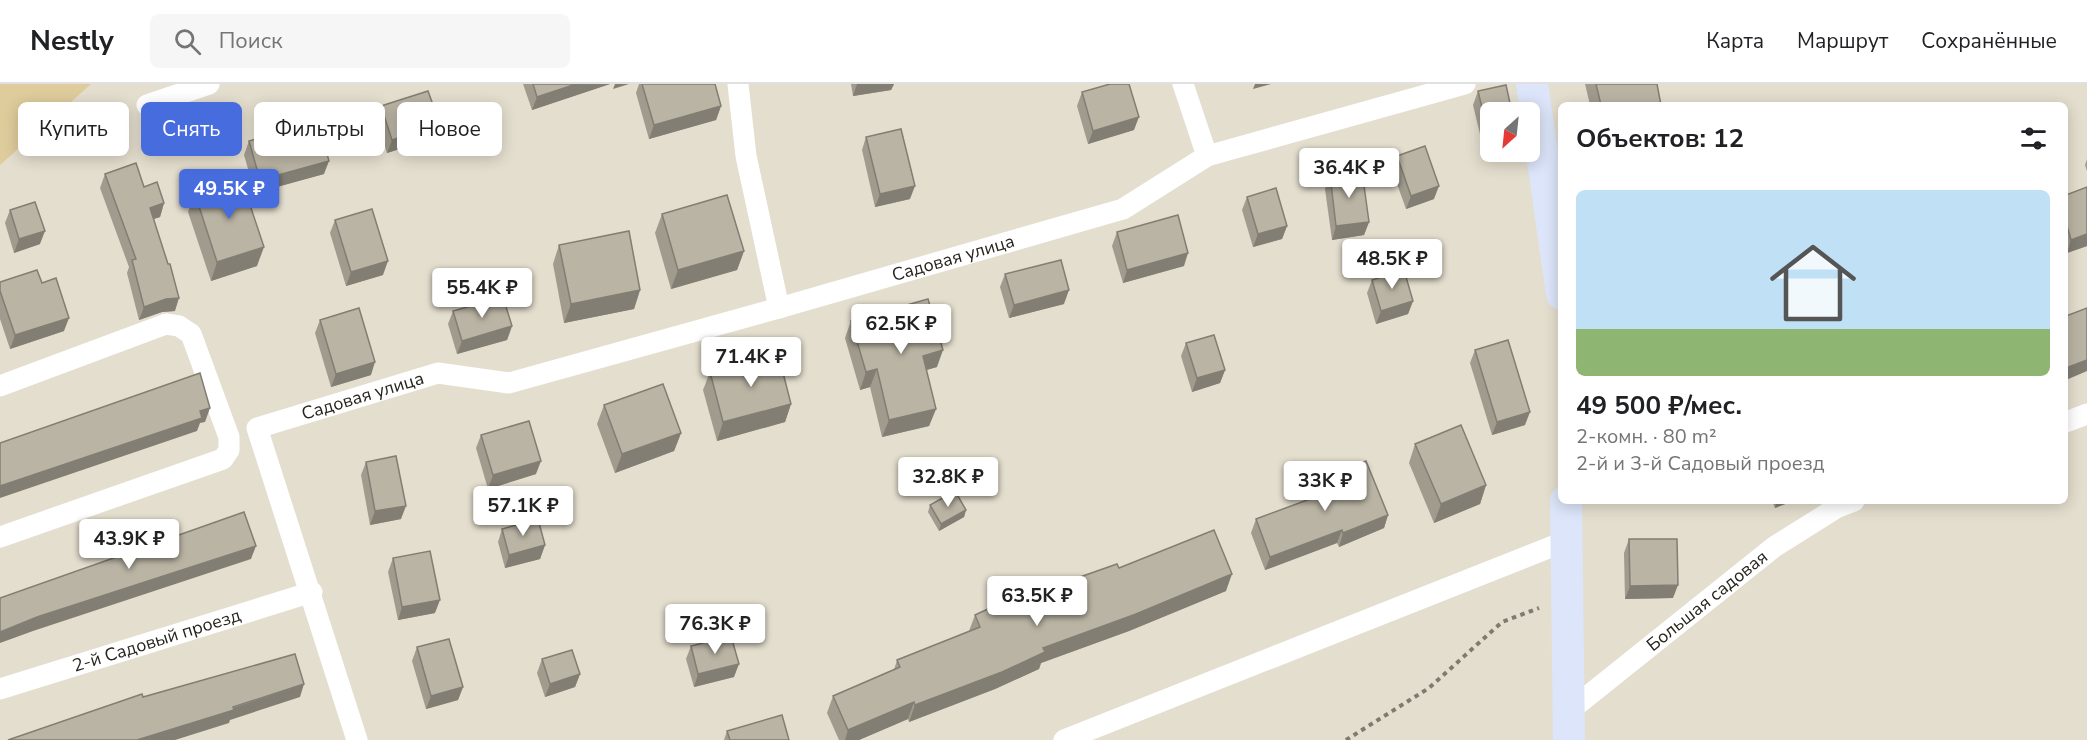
<!DOCTYPE html>
<html lang="ru">
<meta charset="utf-8">
<style>
:root{--surface:#fff;--page:#f6f6f6;--text:#202124;--muted:#757577;--line:#e0e0e0;--accent:#466cde}
body{margin:0;font-family:"Nunito Sans",sans-serif;background:var(--page);color:var(--text);height:100vh;display:flex;flex-direction:column;font-size:22px;white-space:nowrap}
*{box-sizing:border-box;margin:0}
p{font-size:20px;color:var(--muted)}
.icon{flex:none;width:33px;height:33px;fill:none;stroke:currentColor;stroke-width:2;stroke-linecap:round;stroke-linejoin:round}
.map{position:relative;flex:1;overflow:hidden}
.sheet{position:absolute;left:1558px;top:18px;width:510px;height:402px;display:flex;flex-direction:column;background:var(--surface);border-radius:9px;box-shadow:0 3px 15px #0003}
.sheet>*{flex:none}
.hud{position:absolute;left:18px;top:18px;width:570px;height:54px;display:flex;gap:12px}
.needle{width:39px;rotate:207deg}
.controls{position:absolute;left:1480px;top:18px;display:grid;gap:12px}
.controls a{display:grid;place-items:center;width:60px;height:60px;border-radius:9px;background:var(--surface);box-shadow:0 3px 15px #0003;font-size:30px}
.price{position:absolute;translate:-50% -51px;padding:0 14px;border-radius:6px;background:#fff;color:#222;font-size:20px;line-height:39px;filter:drop-shadow(0 2px 3px #0008)}
.price::after{content:'';position:absolute;left:50%;top:36px;width:18px;height:14px;margin-left:-9px;background:inherit;clip-path:polygon(0 0,100% 0,50% 100%)}
.price.selected{background:var(--accent);color:#fff}
ul{padding:0;list-style:none}
li{display:grid;align-content:center;gap:12px;height:318px;padding:0 18px}
li+li{border-top:2px solid var(--line)}
li span{display:grid;place-items:center;height:186px;border-radius:9px;color:#555}
li>.icon{margin-inline-start:auto}
span .icon{width:108px;height:108px;fill:#fffc;stroke-width:1}
li b{font-size:26px}
h2{display:flex;justify-content:space-between;align-items:center;height:72px;padding:0 18px;font-size:26px}
.chip{padding:0 21px;border-radius:9px;background:var(--surface);box-shadow:0 3px 15px #0003;font-size:21px;line-height:54px}
.chip.selected{background:var(--accent);color:#fff}
header{display:flex;align-items:center;gap:36px;box-sizing:border-box;height:84px;padding:0 30px;background:var(--surface);border-bottom:2px solid var(--line)}
header strong{font-size:28px}
nav{display:flex;gap:33px;margin-inline-start:auto;font-size:21px}
.search{width:420px;height:54px;background:var(--page);display:flex;align-items:center;gap:15px;box-sizing:border-box;padding:0 21px;border-radius:9px;color:var(--muted);font-size:22px}
.map>svg:first-child{display:block}
.green{fill:#dfcc9c}
.lines{fill:none;stroke-linecap:round;stroke-linejoin:round}
.path{stroke:#7f7b70;stroke-width:4;stroke-dasharray:4.5 4.5;stroke-linecap:butt}
.street{stroke:#fff;stroke-width:21}
.secondary{stroke:#dce5f9;stroke-width:32}
.wall{fill:#a09b8d}
.shaded-wall{fill:#827e73}
.building{fill:#bab4a4;stroke:#827e73;stroke-width:1.5}
.labels{text-anchor:middle;dominant-baseline:central;stroke-width:4.5;stroke-linejoin:round;paint-order:stroke}
.street-label{font-size:18px;fill:#27241e;stroke:#f2ebdb}
</style>
<header>
<strong>Nestly</strong>
<div class="search"><svg class="icon" aria-label="search" viewBox="0 0 24 24"><circle cx="10" cy="10" r="6"/><path d="M15 15l6 6"/></svg>Поиск</div>
<nav><a>Карта</a><a>Маршрут</a><a>Сохранённые</a></nav>
</header>
<div class="map">
<svg width="2087" height="656" viewBox="0 0 2087 656">
<rect width="100%" height="100%" fill="#e4dece"/>
<polygon class="green" points="0,0 91,0 0,81"/>
<g class="lines">
<polyline class="path" points="1346,656 1429,604 1502,538 1539,524"/>
<g class="street">
<polyline points="738,0 746,72 779,224"/>
<polyline points="1183,0 1207,72"/>
<polyline points="147,21 209,0"/>
<polyline points="0,302 166,240 179,242 191,250 229,353 229,366 223,375 0,453"/>
<polyline points="2066,338 2087,330"/>
<path id="s1" d="M0 605 312 508"/>
<path id="s2" d="M1568 628 1774 463 1836 424 1854 417"/>
<path id="s3" d="M357 656 257 344 438 289 509 299 779 224 1123 125 1207 72 1465 0"/>
<polyline points="1064,656 1566,457"/>
</g>
<g class="secondary">
<polyline points="1532,0 1562,210"/>
<polyline points="1566,417 1569,656"/>
</g>
</g>
<g class="wall">
<polygon points="523,0 610,0 532,26"/>
<polygon points="639,0 715,0 721,22 716,36 649,55 636,9"/>
<polygon points="851,0 894,0 891,6 853,12"/>
<polygon points="1585,0 1657,0 1661,21 1590,21"/>
<polygon points="1478,7 1491,28 1491,65 1484,67 1473,21"/>
<polygon points="1082,8 1134,46 1088,60 1077,22"/>
<polygon points="381,22 435,54 387,69 376,35"/>
<polygon points="866,53 910,115 875,123 862,66"/>
<polygon points="249,57 324,90 255,109 244,71"/>
<polygon points="1397,72 1434,115 1406,125 1392,86"/>
<polygon points="2087,75 2087,87 2085,81"/>
<polygon points="105,90 144,103 164,119 160,133 153,135 175,227 162,228 139,236 127,189 129,183 100,104"/>
<polygon points="1330,91 1369,138 1364,151 1332,156 1325,105"/>
<polygon points="195,110 257,182 211,197 188,128"/>
<polygon points="2066,111 2087,162 2067,169 2066,166"/>
<polygon points="1247,113 1287,142 1282,155 1253,163 1242,126"/>
<polygon points="10,126 40,160 14,169 5,139"/>
<polygon points="662,130 744,167 737,186 671,205 655,149"/>
<polygon points="335,136 383,191 346,202 330,149"/>
<polygon points="1117,148 1184,182 1123,199 1112,162"/>
<polygon points="559,161 640,206 634,225 564,239 553,180"/>
<polygon points="1005,190 1064,220 1009,234 1000,203"/>
<polygon points="1372,196 1413,217 1408,230 1376,240 1367,209"/>
<polygon points="0,198 42,199 64,247 10,265 0,235"/>
<polygon points="453,227 512,242 507,256 457,270 448,240"/>
<polygon points="320,236 371,291 331,303 315,249"/>
<polygon points="851,237 937,283 926,286 936,325 929,342 882,353 870,303 860,306 845,254"/>
<polygon points="1186,259 1225,286 1220,299 1192,308 1181,272"/>
<polygon points="1475,266 1525,341 1492,351 1470,279"/>
<polygon points="710,288 791,320 785,338 717,357 703,306"/>
<polygon points="604,321 681,349 674,367 615,389 597,340"/>
<polygon points="481,351 536,390 488,405 476,364"/>
<polygon points="1415,360 1486,401 1480,420 1434,439 1409,379"/>
<polygon points="366,378 401,435 370,441 361,391"/>
<polygon points="1321,396 1388,431 1384,444 1339,463 1337,459 1265,486 1251,449 1256,435 1317,412 1316,409"/>
<polygon points="1772,417 1793,417 1775,424"/>
<polygon points="930,421 966,426 964,433 939,447 928,428"/>
<polygon points="502,445 545,461 540,475 505,484 498,458"/>
<polygon points="1629,455 1673,514 1625,515 1624,469"/>
<polygon points="393,474 435,529 398,536 388,488"/>
<polygon points="1119,484 1226,507 1129,547 1041,579 1039,585 995,605 909,638 908,635 859,656 839,656 827,629 833,612 894,586 897,576 969,547 975,531 1020,514"/>
<polygon points="691,562 734,593 694,603 686,575"/>
<polygon points="417,563 463,603 458,616 426,625 412,577"/>
<polygon points="542,575 580,590 575,603 545,613 537,589"/>
<polygon points="727,647 789,656 724,656"/>
</g>
<g class="shaded-wall">
<polygon points="576,0 610,0 532,26 537,13"/>
<polygon points="615,0 629,0 613,5"/>
<polygon points="857,0 894,0 891,6 853,12"/>
<polygon points="1255,0 1271,0 1253,5"/>
<polygon points="721,22 716,36 649,55 654,41"/>
<polygon points="1139,33 1134,46 1088,60 1093,47"/>
<polygon points="440,40 435,54 387,69 392,56"/>
<polygon points="1489,53 1491,53 1491,65 1484,67"/>
<polygon points="329,77 324,90 255,109 260,96"/>
<polygon points="915,102 910,115 875,123 880,110"/>
<polygon points="1439,102 1434,115 1406,125 1411,112"/>
<polygon points="164,119 160,133 145,138 150,124"/>
<polygon points="1369,138 1364,151 1332,156 1336,142"/>
<polygon points="1287,142 1282,155 1253,163 1258,150"/>
<polygon points="45,147 40,160 14,169 19,155"/>
<polygon points="2087,150 2087,162 2067,169 2071,156"/>
<polygon points="264,163 257,182 211,197 217,178"/>
<polygon points="744,167 737,186 671,205 678,186"/>
<polygon points="1188,169 1184,182 1123,199 1127,186"/>
<polygon points="388,177 383,191 346,202 351,188"/>
<polygon points="640,206 634,225 564,239 571,220"/>
<polygon points="1069,206 1064,220 1009,234 1014,221"/>
<polygon points="179,214 175,227 162,228 139,236 144,223 166,215"/>
<polygon points="1413,217 1408,230 1376,240 1381,227"/>
<polygon points="69,234 64,247 10,265 15,251"/>
<polygon points="512,242 507,256 457,270 462,257"/>
<polygon points="943,266 937,283 916,289 923,272"/>
<polygon points="2087,276 2087,287 2066,296 2066,284"/>
<polygon points="375,278 371,291 331,303 336,290"/>
<polygon points="877,285 870,303 860,306 866,288"/>
<polygon points="1225,286 1220,299 1192,308 1197,294"/>
<polygon points="791,320 785,338 717,357 723,338"/>
<polygon points="210,324 205,338 200,339 197,347 0,414 0,402 200,327"/>
<polygon points="936,325 929,342 882,353 889,336"/>
<polygon points="1530,328 1525,341 1492,351 1497,338"/>
<polygon points="681,349 674,367 615,389 622,370"/>
<polygon points="541,377 536,390 488,405 493,391"/>
<polygon points="1486,401 1480,420 1434,439 1441,420"/>
<polygon points="1777,417 1793,417 1775,424"/>
<polygon points="406,422 401,435 370,441 375,427"/>
<polygon points="966,426 964,433 939,447 941,440"/>
<polygon points="1388,431 1384,444 1339,463 1343,449"/>
<polygon points="1342,446 1337,459 1265,486 1270,473"/>
<polygon points="545,461 540,475 505,484 509,471"/>
<polygon points="256,462 251,475 33,547 0,559 0,548 37,533"/>
<polygon points="1232,490 1226,507 1129,547 1041,579 1039,585 995,605 909,638 915,621 1043,564"/>
<polygon points="1678,501 1673,514 1625,515 1630,502"/>
<polygon points="440,516 435,529 398,536 402,523"/>
<polygon points="739,580 734,593 694,603 698,590"/>
<polygon points="580,590 575,603 545,613 550,600"/>
<polygon points="304,600 300,613 230,636 229,639 175,656 137,656"/>
<polygon points="463,603 458,616 426,625 431,612"/>
<polygon points="914,618 908,635 859,656 845,656 848,646"/>
</g>
<g class="building">
<polygon points="533,0 576,0 537,13"/>
<polygon points="642,0 715,0 721,22 654,41"/>
<polygon points="1110,0 1129,0 1139,33 1093,47 1082,8"/>
<polygon points="1596,0 1657,0 1661,21 1601,21"/>
<polygon points="1506,1 1512,28 1491,28 1491,53 1489,53 1478,7"/>
<polygon points="428,7 440,40 392,56 381,22"/>
<polygon points="318,38 329,77 260,96 249,57"/>
<polygon points="901,45 915,102 880,110 866,53"/>
<polygon points="1425,62 1439,102 1411,112 1397,72"/>
<polygon points="136,79 144,103 157,98 164,119 150,124 168,180 170,180 179,214 166,215 144,223 132,176 136,175 105,90"/>
<polygon points="1362,87 1369,138 1336,142 1330,91"/>
<polygon points="241,94 264,163 217,178 195,110"/>
<polygon points="2087,103 2087,150 2071,156 2066,138 2066,111"/>
<polygon points="1276,104 1287,142 1258,150 1247,113"/>
<polygon points="727,111 744,167 678,186 662,130"/>
<polygon points="35,118 45,147 19,155 10,126"/>
<polygon points="372,125 388,177 351,188 335,136"/>
<polygon points="1178,131 1188,169 1127,186 1117,148"/>
<polygon points="629,147 640,206 571,220 559,161"/>
<polygon points="1061,176 1069,206 1014,221 1005,190"/>
<polygon points="37,186 42,199 56,194 69,234 15,251 0,207 0,198"/>
<polygon points="1404,186 1413,217 1381,227 1372,196"/>
<polygon points="503,213 512,242 462,257 453,227"/>
<polygon points="928,215 943,266 923,272 936,325 889,336 877,285 866,288 851,237"/>
<polygon points="359,224 375,278 336,290 320,236"/>
<polygon points="2087,224 2087,276 2066,284 2066,232"/>
<polygon points="1214,251 1225,286 1197,294 1186,259"/>
<polygon points="1508,256 1530,328 1497,338 1475,266"/>
<polygon points="778,269 791,320 723,338 710,288"/>
<polygon points="200,289 210,324 200,327 202,334 0,402 0,359"/>
<polygon points="663,300 681,349 622,370 604,321"/>
<polygon points="529,337 541,377 493,391 481,351"/>
<polygon points="1461,341 1486,401 1441,420 1415,360"/>
<polygon points="396,372 406,422 375,427 366,378"/>
<polygon points="1366,377 1388,431 1343,449 1342,446 1270,473 1256,435 1326,409 1321,396"/>
<polygon points="955,407 966,426 941,440 930,421"/>
<polygon points="244,428 256,462 37,533 0,548 0,514"/>
<polygon points="538,435 545,461 509,471 502,445"/>
<polygon points="1214,446 1232,490 1136,530 1043,564 1045,568 1002,588 915,621 914,618 848,646 833,612 900,583 897,576 980,543 975,531 1018,511 1020,514 1117,480 1119,484"/>
<polygon points="1629,455 1677,455 1678,501 1630,502"/>
<polygon points="430,467 440,516 402,523 393,474"/>
<polygon points="731,552 739,580 698,590 691,562"/>
<polygon points="449,555 463,603 431,612 417,563"/>
<polygon points="572,566 580,590 550,600 542,575"/>
<polygon points="295,570 304,600 233,623 234,626 137,656 8,656 142,610 143,613"/>
<polygon points="782,631 789,656 730,656 727,647"/>
</g>
<g class="labels">
<g class="street-label">
<text stroke="none"><textPath href="#s3" startOffset="1050">Садовая улица</textPath></text>
<text stroke="none"><textPath href="#s3" startOffset="438">Садовая улица</textPath></text>
<text stroke="none"><textPath href="#s2" startOffset="178">Большая садовая</textPath></text>
<text stroke="none"><textPath href="#s1" startOffset="164">2-й Садовый проезд</textPath></text>
</g>
</g>
</svg>
<div class="controls">
<a><svg class="needle" viewBox="-14 -14 28 28"><path d="M0-13l5 13h-10z" fill="#e53935"/><path d="M0 13l5-13h-10z" fill="#757577"/></svg></a>
</div>
<b class="price" style="left:1349px;top:115px">36.4K ₽</b>
<b class="price selected" style="left:229px;top:136px">49.5K ₽</b>
<b class="price" style="left:1392px;top:206px">48.5K ₽</b>
<b class="price" style="left:482px;top:235px">55.4K ₽</b>
<b class="price" style="left:901px;top:271px">62.5K ₽</b>
<b class="price" style="left:751px;top:304px">71.4K ₽</b>
<b class="price" style="left:948px;top:424px">32.8K ₽</b>
<b class="price" style="left:1325px;top:428px">33K ₽</b>
<b class="price" style="left:523px;top:453px">57.1K ₽</b>
<b class="price" style="left:129px;top:486px">43.9K ₽</b>
<b class="price" style="left:1037px;top:543px">63.5K ₽</b>
<b class="price" style="left:715px;top:571px">76.3K ₽</b>
<div class="hud">
<a class="chip">Купить</a>
<a class="chip selected">Снять</a>
<a class="chip">Фильтры</a>
<a class="chip">Новое</a>
</div>
<section class="sheet">
<h2>Объектов: 12<svg class="icon" aria-label="filters" viewBox="0 0 24 24"><path d="M4 7h16M4 17h16"/><circle cx="9" cy="7" r="2"/><circle cx="15" cy="17" r="2"/></svg></h2>
<ul>
<li><span style="background:linear-gradient(#bfe0f5 75%,#8fb573 0)"><svg class="icon" aria-label="home" viewBox="0 0 24 24"><path d="M3 11l9-7 9 7M6 9v11h12V9"/></svg></span><div><b>49 500 ₽/мес.</b><p>2-комн. · 80 m²</p><p>2-й и 3-й Садовый проезд</p></div></li>
</ul>
</section>
</div>
